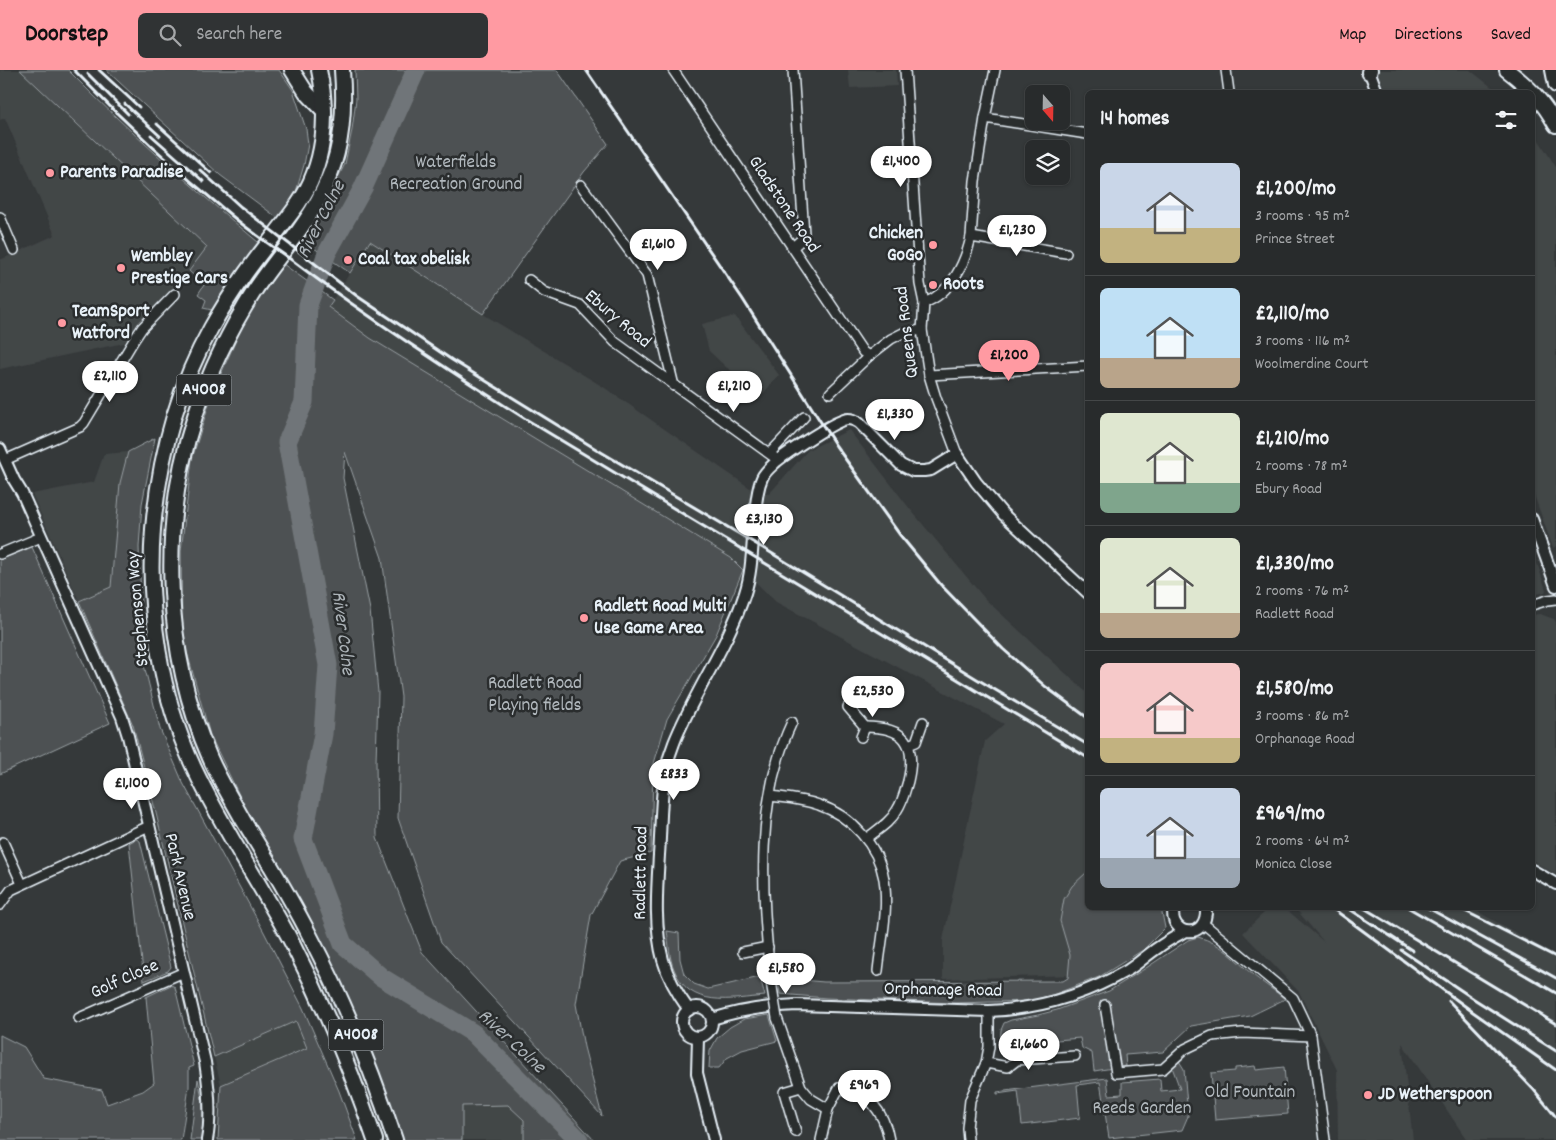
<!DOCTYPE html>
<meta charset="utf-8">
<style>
:root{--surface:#282b2c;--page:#303334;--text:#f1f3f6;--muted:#a5a7a9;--line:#444748;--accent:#ff9aa2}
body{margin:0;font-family:Dekko,sans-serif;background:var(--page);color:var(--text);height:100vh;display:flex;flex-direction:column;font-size:19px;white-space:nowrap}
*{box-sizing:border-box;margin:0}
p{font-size:16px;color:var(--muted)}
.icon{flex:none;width:28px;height:28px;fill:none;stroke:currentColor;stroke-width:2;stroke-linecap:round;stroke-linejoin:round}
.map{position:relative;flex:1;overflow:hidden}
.sheet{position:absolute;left:1085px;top:20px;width:450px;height:820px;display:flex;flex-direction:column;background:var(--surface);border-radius:8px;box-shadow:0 1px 4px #0004,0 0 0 1px var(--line)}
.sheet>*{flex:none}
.needle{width:32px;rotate:160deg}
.buttons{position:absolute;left:1025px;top:15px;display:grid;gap:10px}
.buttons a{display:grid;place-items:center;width:45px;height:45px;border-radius:8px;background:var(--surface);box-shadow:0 1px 4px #0004,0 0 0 1px var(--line);font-size:25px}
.price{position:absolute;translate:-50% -42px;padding:0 11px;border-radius:18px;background:#fff;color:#222;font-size:16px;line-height:32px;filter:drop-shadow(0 1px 2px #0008)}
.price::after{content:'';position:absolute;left:50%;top:30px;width:15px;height:11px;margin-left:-8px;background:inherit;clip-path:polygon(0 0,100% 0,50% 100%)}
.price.active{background:var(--accent);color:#111}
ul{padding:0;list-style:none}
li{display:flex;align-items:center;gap:15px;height:125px;padding:0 15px}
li+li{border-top:1px solid var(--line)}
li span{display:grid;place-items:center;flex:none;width:140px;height:100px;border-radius:8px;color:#555}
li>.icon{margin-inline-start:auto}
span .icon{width:60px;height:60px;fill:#fffc;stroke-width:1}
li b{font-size:21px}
h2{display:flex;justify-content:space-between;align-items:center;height:60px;padding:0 15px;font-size:21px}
header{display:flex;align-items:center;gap:30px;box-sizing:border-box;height:70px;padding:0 25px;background:var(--accent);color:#111}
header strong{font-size:24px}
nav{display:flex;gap:28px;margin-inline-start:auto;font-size:18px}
.search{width:350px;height:45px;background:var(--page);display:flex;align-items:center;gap:12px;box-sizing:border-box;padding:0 18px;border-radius:8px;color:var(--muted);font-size:19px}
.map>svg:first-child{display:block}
.built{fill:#424647}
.green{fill:#4d5152;stroke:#9aa1a5}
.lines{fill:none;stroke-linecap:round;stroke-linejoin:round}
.river{stroke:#707579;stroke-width:19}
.minor-casing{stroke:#e8f1f8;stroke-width:12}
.tertiary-casing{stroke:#e8f1f8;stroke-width:14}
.primary-casing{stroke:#e8f1f8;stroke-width:18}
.minor{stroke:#2a2d2e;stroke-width:9}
.tertiary{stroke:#2a2d2e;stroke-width:10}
.primary{stroke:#2a2d2e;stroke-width:14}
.rail{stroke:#e8f1f8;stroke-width:3}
.minor-bridge-casing{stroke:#e8f1f8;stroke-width:12;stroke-linecap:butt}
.minor-bridge{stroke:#2a2d2e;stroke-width:9}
.poi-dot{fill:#ff9aa2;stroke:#2a2d2e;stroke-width:2}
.labels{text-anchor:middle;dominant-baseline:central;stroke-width:5;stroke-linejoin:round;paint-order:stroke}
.shield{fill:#2a2d2e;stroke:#afb6bb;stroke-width:1}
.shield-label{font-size:18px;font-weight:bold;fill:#e8f1f8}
.park-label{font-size:19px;fill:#b2b9be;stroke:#2a2d2e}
.poi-label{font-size:19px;font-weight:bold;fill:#e8f1f8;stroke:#2a2d2e;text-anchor:start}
.street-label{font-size:19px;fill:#e8f1f8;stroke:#2a2d2e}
.water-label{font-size:20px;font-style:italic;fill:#acb3b8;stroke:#2a2d2e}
</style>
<header>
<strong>Doorstep</strong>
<div class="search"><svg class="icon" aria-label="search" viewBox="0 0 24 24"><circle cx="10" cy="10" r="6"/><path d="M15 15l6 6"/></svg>Search here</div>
<nav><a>Map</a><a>Directions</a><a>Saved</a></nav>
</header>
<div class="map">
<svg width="1556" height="1070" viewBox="0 0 1556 1070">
<rect width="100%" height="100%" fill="#35393a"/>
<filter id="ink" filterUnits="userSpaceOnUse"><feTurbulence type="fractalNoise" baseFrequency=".02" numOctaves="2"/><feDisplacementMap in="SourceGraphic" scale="10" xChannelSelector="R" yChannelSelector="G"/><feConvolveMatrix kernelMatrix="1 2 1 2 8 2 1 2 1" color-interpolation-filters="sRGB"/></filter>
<g filter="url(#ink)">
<g class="built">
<polygon points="0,0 20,0 208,177 189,201 124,273 0,299 0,190 55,165 5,48 0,50"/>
<polygon points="848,0 896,0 897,16 850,18"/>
<polygon points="1377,0 1470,0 1498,22 1385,22"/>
<polygon points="1533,61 1556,97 1556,476 1553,478 1533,422"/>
<polygon points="370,171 483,244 605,318 750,418 769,424 808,380 849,360 910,439 985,529 1087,623 1088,838 1162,838 1161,843 1074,905 943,909 943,870 985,671 1004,654 776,532 731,488 370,268 328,237"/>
<polygon points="735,246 779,305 762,325 726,297 709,281 702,254"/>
<polygon points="128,382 120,413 111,518 79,531 32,424 94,412 104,384"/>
<polygon points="1533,481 1546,520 1545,522 1533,525"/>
<polygon points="1540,544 1554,549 1556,552 1556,805 1533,791 1532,545"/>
<polygon points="1269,838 1285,838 1324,872 1295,838 1471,838 1556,885 1556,1070 1467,1070 1402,973 1413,1070 1338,1070 1337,1000 1299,922 1243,863"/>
<polygon points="296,951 307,978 221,1015 214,987"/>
<polygon points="509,1035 524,1050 524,1070 462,1070 462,1036"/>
</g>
<g class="green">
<path d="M20 0H68C128 61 192 117 258 172L212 240 203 238 206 230 198 224 204 215 189 201 207 177Z"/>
<polygon points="106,0 279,0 293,20 306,59 308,74 304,95 295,125 279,149 220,105"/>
<polygon points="355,0 557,0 608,74 584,102 483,244 370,171 350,203 301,169 315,152 345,94 352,60 356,29"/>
<polygon points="283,194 333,230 328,237 370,268 731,488 743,500 716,565 667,649 653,697 651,783 620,791 591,845 576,934 584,977 602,1046 441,872 398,748 401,627 382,488 345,382 343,408 370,540 378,622 376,692 377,768 422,882 594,1070 524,1070 524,1050 508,1035 462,1036 462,1070 402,1070 392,1039 352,936 323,879 257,762 210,665 182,564 181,481 192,389 212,324 245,250"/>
<polygon points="155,368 142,434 139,477 143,591 160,659 183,713 264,862 303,938 339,1021 357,1070 218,1070 221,1015 307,978 296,951 214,987 155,739 133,655 79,531 111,517 120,413 128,382"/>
<polygon points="32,477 110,653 0,704 0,490"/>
<polygon points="136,769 140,771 171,897 168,901 144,911 129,773"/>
<polygon points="1087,802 1088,838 1161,838 1165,858 1143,880 1099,907 1055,924 1030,931 954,933 827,928 780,924 778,908 824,912 1063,911 1068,908 1070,885 1060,851 1064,829 1072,816"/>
<path d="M667 861 679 863 680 889 684 904 694 914 708 919 760 907 765 926C731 929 689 939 674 899 669 888 669 873 667 861Z"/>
<path d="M1198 867C1222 873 1235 890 1253 905 1263 913 1275 921 1285 929L1250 946 1191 956 1163 982 1125 985 1126 996 1094 1001 1092 983 1082 978 1080 968 1022 973 1010 987H1004L1001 982 1000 975 1001 960 1004 953 1011 950 1038 945 1057 940 1109 921 1146 898 1188 870Z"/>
<polygon points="171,915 175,917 194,996 189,998 189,1017 181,1070 0,1070 0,965 24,977 44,1009 102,1020 107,1034 143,1021 154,1013 146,927"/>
<polygon points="769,945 777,971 742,980 727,988 719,998 709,998 710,981 717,968 730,957 744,949"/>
<polygon points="1179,991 1184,999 1188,1046 1182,1060 1109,1068 1100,1012 1077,1015 1080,1048 1022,1055 1018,1021 997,1024 997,1022 1107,1008 1109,1025 1122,1024 1122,1012 1160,1009 1161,1021 1180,1019 1172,997"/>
<polygon points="1255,996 1256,1000 1284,997 1288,1044 1215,1050 1211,1003 1235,1001 1235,998"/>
<path d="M198 1009C203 1030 205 1049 202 1070H190Z"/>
</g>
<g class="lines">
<polyline class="river" points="416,0 363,118 327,183 308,235 304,332 287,372 328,595 323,664 303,769 343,874 381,907 473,963 579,1070"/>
<defs>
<g id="minor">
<polyline points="673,0 863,282 869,286"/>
<polyline points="905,0 920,214 924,233 922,260 929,305 936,328 957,384"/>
<polyline points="1226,0 1229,22"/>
<polyline points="985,48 1087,64"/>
<polyline points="581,115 647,205 674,316"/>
<polyline points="0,147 14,180"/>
<polyline points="971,167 1066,183"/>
<polyline points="793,177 801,170 804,164 793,0"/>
<polyline points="529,210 544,222 580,235 615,272 778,390"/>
<path d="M924 233C951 223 965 194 971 167L975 111 985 48 995 0"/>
<polyline points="929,305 1088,296"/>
<polyline points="830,323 869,286 891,269 903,263 922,260"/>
<polyline points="770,383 804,347"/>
<polyline points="5,390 80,357 84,353 134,270 142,258 175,224"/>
<polyline points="0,484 41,467"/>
<polyline points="1532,535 1548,530 1556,529"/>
<polyline points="848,637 865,657 861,667"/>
<path d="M865 657C904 657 917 672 908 711 905 721 903 731 897 740 890 753 877 760 866 769"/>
<polyline points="908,675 916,672 923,652"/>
<path d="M770 726C786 728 803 729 819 735 851 746 878 775 884 809 889 839 881 872 878 901"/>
<polyline points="3,772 22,814"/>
<polyline points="0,835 11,820 149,756"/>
<polyline points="1204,854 1293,928 1311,966 1325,1070"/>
<polyline points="743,882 768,877"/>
<path d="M770 905C762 821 755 731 792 652"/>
<polyline points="1105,935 1116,1003 1163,999 1185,979 1212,966 1242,963 1311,966"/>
<polyline points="79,948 184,902"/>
<polyline points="777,948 801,1017 811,1029 828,1039"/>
<polyline points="986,993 1008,997 1017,990 1075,986"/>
<polyline points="796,1062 784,1022 801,1017"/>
<path d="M821 1070 828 1039 839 1018C849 1021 865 1024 872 1033 881 1043 887 1057 889 1070"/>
<polyline points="968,1070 967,1058 970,1030 986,993 989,977 989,941"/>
</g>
<g id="tertiary">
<polyline points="1369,0 1377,22"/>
<path d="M0 379 14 410 22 423 122 647 128 666 205 992C209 1017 212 1044 207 1070"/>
<polyline points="1532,449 1556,516"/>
<polyline points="1532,800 1556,814"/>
<path d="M1174 838C1167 866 1208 872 1206 838"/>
<circle cx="697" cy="952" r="15"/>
<path d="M689 940C678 925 668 908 663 890 654 856 657 820 659 785 662 746 659 710 674 673 694 622 728 576 745 523 753 499 752 470 755 445 756 433 757 419 762 408 765 401 772 396 777 391 787 383 837 349 848 349 852 349 855 350 859 353L901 395 913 401H924L931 400 957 384 976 412 1003 444 1088 523"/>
<path d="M712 949C740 940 768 936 797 935L989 941C1039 939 1085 925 1128 900 1139 893 1148 884 1159 877 1167 871 1177 866 1185 861"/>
<polyline points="698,968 697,1003 714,1070"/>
</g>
<g id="primary">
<polyline points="292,0 306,22 324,41"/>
<path d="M319 0C329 46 325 95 298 134 281 158 262 180 245 204 233 221 221 240 211 258 177 319 159 390 153 459 147 539 160 625 194 698 222 758 260 813 291 871 324 935 352 1002 375 1070"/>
<path d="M342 0C347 63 337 107 300 159 285 180 269 199 255 220 230 259 209 302 195 346 159 455 164 583 210 688 219 709 232 730 243 750 266 788 290 826 310 866 344 931 372 1000 395 1070"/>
<path d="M1507 0C1529 17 1542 30 1556 55"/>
<polyline points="1553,0 1556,15"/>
<polyline points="1369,2 1370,0"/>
</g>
</defs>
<use href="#minor" class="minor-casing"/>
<use href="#tertiary" class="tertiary-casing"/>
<use href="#primary" class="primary-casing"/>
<use href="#minor" class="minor"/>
<use href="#tertiary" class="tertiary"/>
<use href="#primary" class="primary"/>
<g class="rail">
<path d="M74 0C124 52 177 101 232 146 251 162 272 176 293 191 367 247 445 298 524 348L1088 688"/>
<polyline points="99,0 139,37"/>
<polyline points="586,0 742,228 836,376 900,465 941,515 1003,579 1046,617 1088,648"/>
<polyline points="88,4 128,44"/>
<polyline points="125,34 160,66"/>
<polyline points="157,54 211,103"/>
<polyline points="151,65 203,111"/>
<polyline points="200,100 241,137 357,226 452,290 596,379 768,481 977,609 1088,675"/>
<polyline points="1332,838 1473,942 1556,1000"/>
<polyline points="1348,838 1413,881"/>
<polyline points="1364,838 1556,954"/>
<polyline points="1409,838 1556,923"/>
<polyline points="1428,838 1556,908"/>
<polyline points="1459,838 1556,887"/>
<polyline points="1401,880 1474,929 1556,981"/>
<polyline points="1449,931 1534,1020 1556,1047"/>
</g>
<defs>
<polyline id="minor-bridge" points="770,905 777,948"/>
</defs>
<use href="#minor-bridge" class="minor-bridge-casing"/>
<use href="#minor-bridge" class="minor-bridge"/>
</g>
</g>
<g class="poi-dot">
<circle cx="50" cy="103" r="5"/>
<circle cx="933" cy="175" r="5"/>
<circle cx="348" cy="190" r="5"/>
<circle cx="121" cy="198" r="5"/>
<circle cx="933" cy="215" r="5"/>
<circle cx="62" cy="253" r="5"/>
<circle cx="584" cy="548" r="5"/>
<circle cx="1368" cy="1025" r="5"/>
</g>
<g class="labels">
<g class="shield">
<rect x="176.5" y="304.5" width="55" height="31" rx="4"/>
<rect x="328.5" y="949.5" width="55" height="31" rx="4"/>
</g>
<g class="shield-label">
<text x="204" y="320">A4008</text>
<text x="356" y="965">A4008</text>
</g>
<g class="park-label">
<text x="456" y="93">Waterfields<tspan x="456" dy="22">Recreation Ground</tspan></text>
<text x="535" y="614">Radlett Road<tspan x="535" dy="22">Playing fields</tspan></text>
<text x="1250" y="1023">Old Fountain</text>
<text x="1142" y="1039">Reeds Garden</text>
</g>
<g class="poi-label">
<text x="60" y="103">Parents Paradise</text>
<text x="923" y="164" text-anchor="end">Chicken<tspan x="923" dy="22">GoGo</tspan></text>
<text x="131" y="187">Wembley<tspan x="131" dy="22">Prestige Cars</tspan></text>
<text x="358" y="190">Coal tax obelisk</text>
<text x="943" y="215">Roots</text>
<text x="72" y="242">TeamSport<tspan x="72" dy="22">Watford</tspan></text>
<text x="594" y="537">Radlett Road Multi<tspan x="594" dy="22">Use Game Area</tspan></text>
<text x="1378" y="1025">JD Wetherspoon</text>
</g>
<g class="street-label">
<text transform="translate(783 135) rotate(56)">Gladstone Road</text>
<text transform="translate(617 250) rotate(40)">Ebury Road</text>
<text transform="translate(908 262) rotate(-97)">Queens Road</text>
<text transform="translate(139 539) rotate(-95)">Stephenson Way</text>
<text transform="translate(642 803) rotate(-89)">Radlett Road</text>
<text transform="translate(179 807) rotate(77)">Park Avenue</text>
<text transform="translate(125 910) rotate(-24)">Golf Close</text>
<text transform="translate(943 921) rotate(1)">Orphanage Road</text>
</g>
<g class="water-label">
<text transform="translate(322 150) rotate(-63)">River Colne</text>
<text transform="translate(342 563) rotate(83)">River Colne</text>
<text transform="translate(511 972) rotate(43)">River Colne</text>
</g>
</g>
</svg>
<div class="buttons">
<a><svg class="needle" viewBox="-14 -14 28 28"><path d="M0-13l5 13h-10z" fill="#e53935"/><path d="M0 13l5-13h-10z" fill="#a5a7a9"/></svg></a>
<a><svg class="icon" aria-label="layers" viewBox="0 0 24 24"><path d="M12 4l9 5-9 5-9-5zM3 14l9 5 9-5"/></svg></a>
</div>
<b class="price" style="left:901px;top:118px">£1,400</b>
<b class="price" style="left:1017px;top:187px">£1,230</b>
<b class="price" style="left:658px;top:201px">£1,610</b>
<b class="price active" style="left:1009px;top:312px">£1,200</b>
<b class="price" style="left:110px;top:333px">£2,110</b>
<b class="price" style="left:734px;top:343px">£1,210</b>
<b class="price" style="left:895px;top:371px">£1,330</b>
<b class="price" style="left:764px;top:476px">£3,130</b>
<b class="price" style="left:873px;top:648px">£2,530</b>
<b class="price" style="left:674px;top:731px">£833</b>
<b class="price" style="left:132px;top:740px">£1,100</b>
<b class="price" style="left:786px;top:925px">£1,580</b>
<b class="price" style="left:1029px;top:1001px">£1,660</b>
<b class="price" style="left:864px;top:1042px">£969</b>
<section class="sheet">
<h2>14 homes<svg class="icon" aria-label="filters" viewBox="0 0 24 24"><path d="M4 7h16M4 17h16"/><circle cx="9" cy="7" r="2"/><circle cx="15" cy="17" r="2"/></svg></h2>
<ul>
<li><span style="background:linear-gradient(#c9d6e8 65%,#c2b280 0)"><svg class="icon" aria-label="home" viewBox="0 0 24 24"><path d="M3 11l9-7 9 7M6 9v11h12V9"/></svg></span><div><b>£1,200/mo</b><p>3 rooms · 95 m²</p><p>Prince Street</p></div></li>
<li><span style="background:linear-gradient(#bfe0f5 70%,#b9a48a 0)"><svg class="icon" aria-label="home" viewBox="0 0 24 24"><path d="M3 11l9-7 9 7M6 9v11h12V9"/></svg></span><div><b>£2,110/mo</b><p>3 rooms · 116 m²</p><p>Woolmerdine Court</p></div></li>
<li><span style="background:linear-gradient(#dfe7d0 70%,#7fa58c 0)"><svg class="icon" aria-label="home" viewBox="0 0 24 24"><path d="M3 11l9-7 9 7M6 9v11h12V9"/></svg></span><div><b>£1,210/mo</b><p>2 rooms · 78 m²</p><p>Ebury Road</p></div></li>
<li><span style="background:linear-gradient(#dfe7d0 75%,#b9a48a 0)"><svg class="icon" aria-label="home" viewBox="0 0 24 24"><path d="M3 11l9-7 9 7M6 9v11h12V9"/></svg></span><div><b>£1,330/mo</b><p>2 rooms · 76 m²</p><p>Radlett Road</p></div></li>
<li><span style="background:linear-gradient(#f6c9c9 75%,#c2b280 0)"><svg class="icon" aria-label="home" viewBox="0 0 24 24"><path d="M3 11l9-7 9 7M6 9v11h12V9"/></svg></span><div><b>£1,580/mo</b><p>3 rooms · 86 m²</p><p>Orphanage Road</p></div></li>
<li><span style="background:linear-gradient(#c9d6e8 70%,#9aa5b1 0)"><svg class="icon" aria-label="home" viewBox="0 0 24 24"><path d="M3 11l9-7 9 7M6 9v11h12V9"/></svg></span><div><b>£969/mo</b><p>2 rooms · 64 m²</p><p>Monica Close</p></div></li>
</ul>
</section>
</div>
